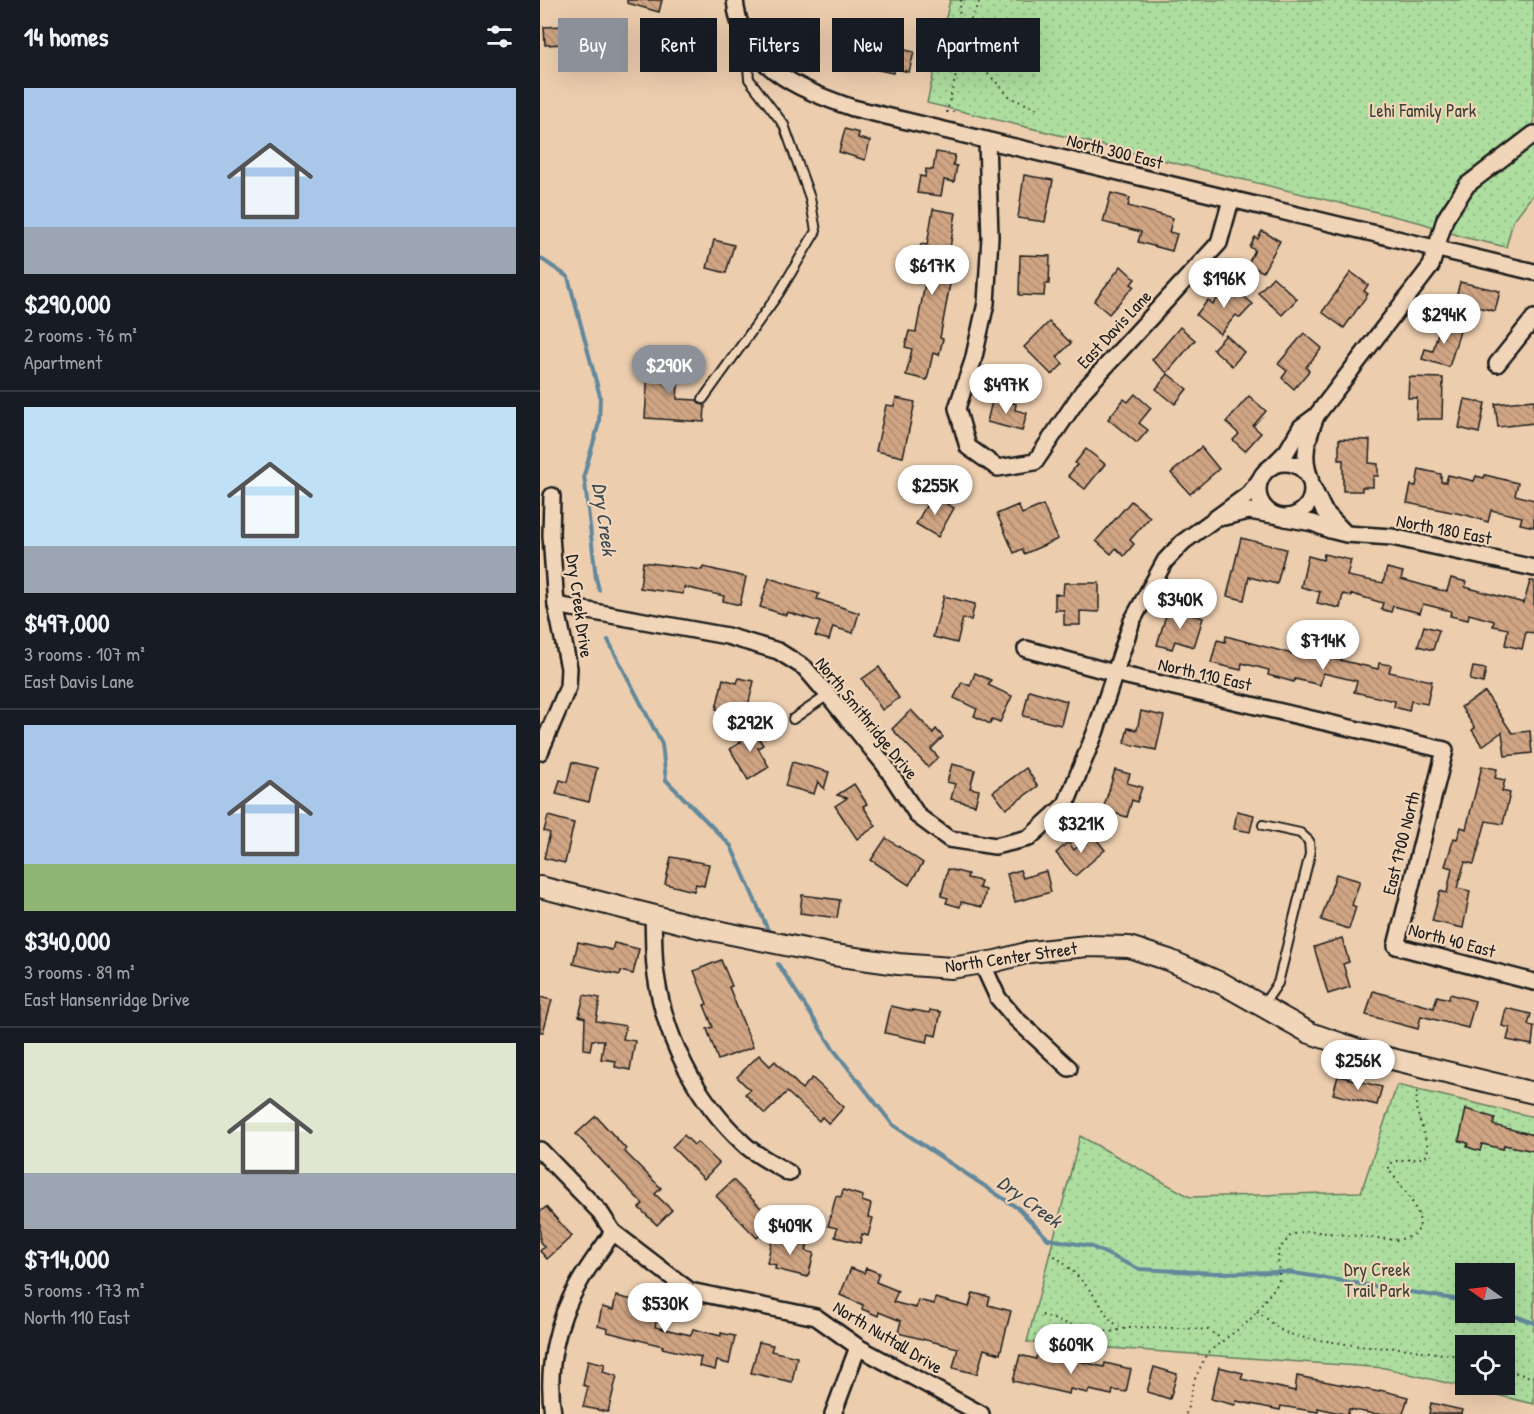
<!DOCTYPE html>
<meta charset="utf-8">
<style>
:root{--surface:#171b24;--page:#20242c;--text:#f1f3f6;--muted:#9ea1a6;--line:#363941;--accent:#8c9099}
body{margin:0;font-family:"Patrick Hand",sans-serif;background:var(--page);color:var(--text);height:100vh;display:flex;flex-direction:column;font-size:22px;white-space:nowrap}
*{box-sizing:border-box;margin:0}
p{font-size:20px;color:var(--muted)}
.icon{flex:none;width:33px;height:33px;fill:none;stroke:currentColor;stroke-width:2;stroke-linecap:round;stroke-linejoin:round}
.map{position:relative;flex:1;overflow:hidden}
.details{display:flex;flex-direction:column;background:var(--surface);width:540px}
.details>*{flex:none}
.top-card{position:absolute;left:18px;top:18px;width:570px;height:54px;display:flex;gap:12px}
.needle{width:39px;rotate:284deg}
.fabs{position:absolute;left:915px;top:1263px;display:grid;gap:12px}
.fabs a{display:grid;place-items:center;width:60px;height:60px;border-radius:0px;background:var(--surface);box-shadow:0 6px 24px #0002;font-size:30px}
.price{position:absolute;translate:-50% -51px;padding:0 14px;border-radius:21px;background:#fff;color:#222;font-size:20px;line-height:39px;filter:drop-shadow(0 2px 3px #0008)}
.price::after{content:'';position:absolute;left:50%;top:36px;width:18px;height:14px;margin-left:-9px;background:inherit;clip-path:polygon(0 0,100% 0,50% 100%)}
.price.selected{background:var(--accent);color:#fff}
ul{padding:0;list-style:none}
li{display:grid;align-content:center;gap:12px;height:318px;padding:0 24px}
li+li{border-top:2px solid var(--line)}
li span{display:grid;place-items:center;height:186px;border-radius:0px;color:#555}
li>.icon{margin-inline-start:auto}
span .icon{width:108px;height:108px;fill:#fffc;stroke-width:1}
li b{font-size:26px}
h2{display:flex;justify-content:space-between;align-items:center;height:72px;padding:0 24px;font-size:26px}
.pill{padding:0 21px;border-radius:0px;background:var(--surface);box-shadow:0 6px 24px #0002;font-size:21px;line-height:54px}
.pill.selected{background:var(--accent);color:#fff}
main{display:flex;flex:1;min-height:0}
.map>svg:first-child{display:block}
.park{fill:url(#park-dots);stroke:#647d5e;stroke-width:1.5;fill-rule:evenodd}
.lines{fill:none;stroke-linecap:round;stroke-linejoin:round}
.stream{stroke:#62889c;stroke-width:4}
.building{fill:url(#building-back-hatch);stroke:#1c1c1c;stroke-width:1.5}
.service-casing{stroke:#1c1c1c;stroke-width:12}
.minor-casing{stroke:#1c1c1c;stroke-width:20}
.tertiary-casing{stroke:#1c1c1c;stroke-width:24}
.path{stroke:#1c1c1c;stroke-width:2;stroke-dasharray:1.5 4.5;stroke-linecap:butt}
.service{stroke:#f1d5b8;stroke-width:8}
.minor{stroke:#f1d5b8;stroke-width:15}
.tertiary{stroke:#f1d5b8;stroke-width:20}
.labels{text-anchor:middle;dominant-baseline:central;stroke-width:4.5;stroke-linejoin:round;paint-order:stroke}
.park-label{font-size:18px;fill:#394336;stroke:#f1d5b8}
.street-label{font-size:18px;fill:#1c1c1c;stroke:#f1d5b8}
.water-label{font-size:20px;font-style:italic;fill:#394952;stroke:#f1d5b8}
</style>
<main>
<section class="details">
<h2>14 homes<svg class="icon" aria-label="filters" viewBox="0 0 24 24"><path d="M4 7h16M4 17h16"/><circle cx="9" cy="7" r="2"/><circle cx="15" cy="17" r="2"/></svg></h2>
<ul>
<li><span style="background:linear-gradient(#a9c7e8 75%,#9aa5b1 0)"><svg class="icon" aria-label="home" viewBox="0 0 24 24"><path d="M3 11l9-7 9 7M6 9v11h12V9"/></svg></span><div><b>$290,000</b><p>2 rooms · 76 m²</p><p>Apartment</p></div></li>
<li><span style="background:linear-gradient(#bfe0f5 75%,#9aa5b1 0)"><svg class="icon" aria-label="home" viewBox="0 0 24 24"><path d="M3 11l9-7 9 7M6 9v11h12V9"/></svg></span><div><b>$497,000</b><p>3 rooms · 107 m²</p><p>East Davis Lane</p></div></li>
<li><span style="background:linear-gradient(#a9c7e8 75%,#8fb573 0)"><svg class="icon" aria-label="home" viewBox="0 0 24 24"><path d="M3 11l9-7 9 7M6 9v11h12V9"/></svg></span><div><b>$340,000</b><p>3 rooms · 89 m²</p><p>East Hansenridge Drive</p></div></li>
<li><span style="background:linear-gradient(#dfe7d0 70%,#9aa5b1 0)"><svg class="icon" aria-label="home" viewBox="0 0 24 24"><path d="M3 11l9-7 9 7M6 9v11h12V9"/></svg></span><div><b>$714,000</b><p>5 rooms · 173 m²</p><p>North 110 East</p></div></li>
</ul>
</section>
<div class="map">
<svg width="994" height="1414" viewBox="0 0 994 1414">
<defs>
<pattern id="park-dots" width="8" height="8" patternUnits="userSpaceOnUse" patternTransform="scale(1.5)"><rect width="8" height="8" fill="#adde9f"/><path d="M2 2h.1M6 6h.1" fill="none" stroke="#94be88" stroke-width="1.8" stroke-linecap="round"/></pattern>
<pattern id="building-back-hatch" width="6" height="6" patternUnits="userSpaceOnUse" patternTransform="scale(1.5)"><rect width="6" height="6" fill="#d0a584"/><path d="M-1 5l2 2M0 0l6 6M5-1l2 2" fill="none" stroke="#b28d71"/></pattern>
</defs>
<rect width="100%" height="100%" fill="#eccdae"/>
<filter id="ink" filterUnits="userSpaceOnUse"><feTurbulence type="fractalNoise" baseFrequency=".0167" numOctaves="2"/><feDisplacementMap in="SourceGraphic" scale="12" xChannelSelector="R" yChannelSelector="G"/><feConvolveMatrix kernelMatrix="1 2 1 2 8 2 1 2 1" color-interpolation-filters="sRGB"/></filter>
<g filter="url(#ink)">
<g class="park">
<polygon points="410,0 994,0 994,193 973,221 966,247 923,237 882,223 387,103"/>
<path d="M857 1085 994 1117V1404L845 1368 487 1342 540 1136 650 1197 821 1192ZM926 1274H964V1312H926ZM926 1346H964V1384H926Z"/>
</g>
<g class="lines">
<g class="stream">
<polyline points="0,258 28,277 60,396 59,423 44,475 56,578 59,590"/>
<polyline points="68,640 122,744 126,780 191,846 228,930"/>
<polyline points="238,964 294,1050 353,1125 479,1209 508,1239 550,1246 599,1269 675,1273 748,1272 926,1301"/>
<polyline points="964,1312 994,1323"/>
</g>
</g>
<g class="building">
<polygon points="87,0 122,0 119,12 87,3"/>
<polygon points="24,26 25,44 5,45 4,27"/>
<polygon points="344,37 359,40 357,48 374,52 369,72 354,68 353,73 325,67 330,41 342,44"/>
<polygon points="305,129 319,133 318,138 330,141 325,160 299,152"/>
<polygon points="396,152 415,155 413,165 417,166 414,182 404,180 401,196 377,193 380,176 385,177 386,169 393,170"/>
<polygon points="484,175 513,180 505,222 478,218"/>
<polygon points="571,193 590,198 588,206 633,218 629,232 637,234 632,251 598,242 601,232 563,222"/>
<polygon points="393,209 416,213 406,271 412,273 400,338 403,339 399,355 393,353 387,380 366,375 372,349 365,347 369,331 376,332 390,256 379,254 381,244 387,245"/>
<polygon points="722,231 740,241 723,272 708,264 715,250 710,247 715,237 718,239"/>
<polygon points="174,240 194,245 186,273 167,268"/>
<polygon points="480,255 510,256 509,284 505,284 504,296 479,295"/>
<polygon points="581,266 595,279 591,284 594,286 569,314 554,301"/>
<polygon points="811,272 828,285 824,291 828,294 804,328 782,312"/>
<polygon points="733,277 757,299 742,315 718,293"/>
<polygon points="920,282 960,291 955,311 915,302"/>
<polygon points="689,284 713,304 700,318 696,315 680,334 656,315 668,300 673,304"/>
<polygon points="509,322 531,343 517,357 523,364 512,375 484,347"/>
<polygon points="901,322 921,328 909,367 882,359 885,349 893,351"/>
<polygon points="640,327 655,340 627,373 612,360"/>
<polygon points="764,333 782,348 766,367 769,371 754,389 742,378 747,371 738,364"/>
<polygon points="686,335 704,352 692,366 673,349"/>
<polygon points="115,358 134,360 133,371 139,372 137,399 157,400 160,404 165,405 164,422 105,418 108,370 114,370"/>
<polygon points="628,374 647,389 635,404 616,389"/>
<polygon points="869,377 903,378 902,419 876,419 877,398 868,398"/>
<polygon points="595,394 611,408 599,423 608,430 597,443 568,419 584,399 588,402"/>
<polygon points="709,396 726,411 713,426 721,433 705,451 693,440 699,434 686,422"/>
<polygon points="453,397 476,404 475,410 487,413 482,431 447,422"/>
<polygon points="356,398 375,402 363,457 336,451 346,405 354,406"/>
<polygon points="925,399 945,403 939,433 919,428"/>
<polygon points="994,400 994,423 958,427 955,404"/>
<polygon points="799,439 830,440 829,463 838,464 838,476 833,476 833,487 822,487 822,491 803,491 803,460 799,460"/>
<polygon points="661,447 679,469 650,494 631,473"/>
<polygon points="546,449 565,464 545,489 528,476 537,465 535,463"/>
<polygon points="879,469 901,474 901,482 906,482 908,475 934,481 936,476 944,478 945,475 978,483 975,495 994,500 994,527 980,524 982,517 951,510 948,522 926,515 867,503 871,485 876,486"/>
<polygon points="392,495 414,508 398,537 376,524"/>
<polygon points="591,501 610,517 590,540 594,544 584,556 576,548 571,554 556,541"/>
<polygon points="478,505 482,514 503,505 518,539 484,554 482,549 474,553 457,514"/>
<polygon points="701,538 746,549 737,584 709,577 704,600 687,596"/>
<polygon points="784,554 811,560 807,576 843,583 847,568 863,572 861,579 900,590 907,591 911,578 927,582 925,587 984,603 990,581 994,581 994,633 986,632 982,649 965,645 968,629 953,626 954,621 929,614 928,620 910,616 911,611 883,604 880,613 853,606 851,612 841,609 843,603 812,594 811,596 803,594 800,608 777,603 780,592 761,587 768,556 783,560"/>
<polygon points="103,562 162,570 163,567 206,577 200,605 183,601 184,596 144,587 143,594 100,588"/>
<polygon points="229,578 279,594 277,599 319,613 313,633 293,627 289,640 275,636 280,622 247,612 246,615 220,607"/>
<polygon points="524,583 559,583 559,612 540,611 540,625 524,625 524,610 515,610 515,594 523,595"/>
<polygon points="404,596 435,604 431,620 423,618 417,643 393,637"/>
<polygon points="639,611 663,618 654,647 635,641 632,649 617,645 627,612 637,615"/>
<polygon points="884,626 899,630 893,650 878,646"/>
<polygon points="686,636 752,654 754,646 788,656 787,657 838,669 839,663 851,665 849,672 892,681 887,704 871,701 869,711 854,707 855,701 814,692 817,681 783,673 780,685 755,679 754,682 728,675 729,670 702,663 701,670 671,663 677,640 685,642"/>
<polygon points="339,667 359,698 342,710 322,679"/>
<polygon points="933,667 946,669 943,683 930,680"/>
<polygon points="435,673 451,680 448,685 472,696 460,722 452,719 450,724 434,716 437,709 414,698 422,682 430,686"/>
<polygon points="199,678 214,681 207,710 192,706 190,713 176,709 183,679 197,683"/>
<polygon points="489,690 527,701 521,725 483,716"/>
<polygon points="945,692 972,733 990,731 992,753 965,756 962,732 942,746 932,730 935,728 921,707"/>
<polygon points="371,710 393,733 396,729 403,737 391,749 398,757 388,767 352,729"/>
<polygon points="601,711 624,716 616,750 584,743 588,728 597,730"/>
<polygon points="211,725 223,745 218,748 229,767 208,780 190,749 201,742 196,734"/>
<polygon points="32,762 57,768 49,802 16,794 20,780 27,782"/>
<polygon points="252,762 289,772 284,789 278,781 274,794 245,786"/>
<polygon points="412,764 435,770 430,788 439,790 435,805 411,799 415,784 407,782"/>
<polygon points="942,766 957,769 955,778 965,780 962,791 970,793 963,824 946,821 934,864 925,862 917,888 930,891 923,928 892,921 900,891 907,893 912,868 905,866 914,838 917,839 921,827 926,829"/>
<polygon points="486,768 498,786 466,809 453,792"/>
<polygon points="575,770 590,774 587,783 602,787 597,802 592,800 587,817 563,810"/>
<polygon points="314,784 327,804 323,806 336,826 317,839 295,806 307,798 297,795"/>
<polygon points="697,811 714,815 710,832 694,829"/>
<polygon points="8,816 34,823 25,863 4,858 10,833 4,831"/>
<polygon points="552,834 565,850 535,876 516,853 528,842 534,850"/>
<polygon points="346,838 383,863 369,885 331,860"/>
<polygon points="131,857 169,864 164,886 156,884 154,891 125,884"/>
<polygon points="408,869 428,874 427,878 441,881 439,888 446,890 442,907 421,902 420,907 406,903 408,898 401,896"/>
<polygon points="480,870 483,878 506,871 511,892 475,902 467,874"/>
<polygon points="796,874 820,881 812,905 816,907 809,929 781,920"/>
<polygon points="262,895 300,900 297,918 260,913"/>
<polygon points="802,938 809,962 803,964 810,987 788,994 774,947"/>
<polygon points="38,942 72,950 74,943 99,949 93,974 81,971 80,975 33,964"/>
<polygon points="181,960 192,986 189,987 213,1047 178,1060 167,1029 173,1027 164,1005 167,1004 154,971"/>
<polygon points="833,991 894,1008 897,996 909,999 910,994 935,1001 928,1028 881,1016 878,1029 826,1015"/>
<polygon points="44,995 60,998 56,1021 86,1026 83,1039 95,1041 90,1070 75,1067 76,1061 61,1059 64,1040 52,1040 50,1050 44,1049 45,1018 39,1016"/>
<polygon points="0,997 12,1000 3,1032 0,1032"/>
<polygon points="351,1006 373,1011 373,1010 389,1013 390,1010 401,1012 396,1036 389,1034 387,1042 345,1033"/>
<polygon points="966,1008 991,1014 988,1025 994,1026 992,1045 967,1040 970,1028 962,1026"/>
<polygon points="219,1055 230,1066 235,1061 262,1089 272,1078 304,1107 289,1124 282,1117 279,1121 247,1092 225,1114 205,1094 210,1090 197,1077"/>
<polygon points="798,1076 842,1087 837,1105 793,1094"/>
<polygon points="926,1109 955,1118 953,1125 994,1135 994,1151 964,1145 963,1149 942,1144 940,1151 927,1147 928,1143 919,1141"/>
<polygon points="56,1116 86,1149 84,1151 121,1188 115,1194 132,1210 117,1225 99,1208 103,1204 36,1134"/>
<polygon points="144,1135 154,1145 157,1142 179,1163 164,1179 132,1147"/>
<polygon points="193,1180 234,1221 217,1238 176,1196"/>
<polygon points="303,1190 323,1196 322,1201 331,1204 328,1217 333,1218 328,1236 322,1234 320,1243 295,1237 297,1228 288,1226 296,1196 301,1197"/>
<polygon points="6,1207 32,1236 7,1259 0,1251 4,1247 0,1242 0,1212"/>
<polygon points="233,1235 268,1243 266,1251 274,1253 268,1277 235,1269 236,1265 227,1263"/>
<polygon points="311,1268 324,1273 326,1268 339,1273 336,1282 358,1291 353,1302 376,1308 378,1300 394,1304 395,1298 429,1307 433,1293 450,1297 448,1305 471,1311 460,1354 444,1349 437,1374 413,1368 418,1348 358,1333 361,1321 339,1312 338,1316 322,1309 323,1305 300,1295"/>
<polygon points="76,1296 93,1300 92,1307 118,1313 115,1327 151,1335 153,1329 181,1336 181,1333 195,1336 189,1364 177,1361 175,1370 159,1366 161,1357 122,1348 123,1346 67,1332 68,1329 58,1326 62,1307 73,1310"/>
<polygon points="219,1342 233,1345 231,1351 257,1357 252,1382 211,1373"/>
<polygon points="480,1355 496,1359 497,1355 521,1361 522,1357 564,1367 565,1363 591,1369 586,1392 573,1390 572,1395 549,1390 548,1393 530,1389 529,1394 473,1381"/>
<polygon points="48,1360 65,1364 63,1372 77,1376 68,1412 43,1407 48,1387 43,1385"/>
<polygon points="614,1367 637,1374 630,1399 607,1392"/>
<polygon points="679,1367 703,1373 701,1379 755,1391 757,1376 839,1392 840,1390 868,1397 863,1414 834,1414 809,1409 808,1414 804,1414 778,1408 778,1412 741,1406 740,1410 696,1401 695,1405 671,1399"/>
<polygon points="891,1403 922,1410 921,1414 889,1414"/>
</g>
<g class="lines">
<defs>
<g id="service">
<polyline points="163,399 239,293 276,231 270,198 244,125 209,79 206,42"/>
<polyline points="253,719 288,695"/>
<polyline points="723,825 760,833 769,841 770,854 738,983 723,1005"/>
</g>
<g id="minor">
<path d="M195 0C201 66 258 89 313 108L994 272"/>
<polyline points="447,140 450,237 446,303 433,361 417,408 428,447 458,468 495,462 543,391 679,243 691,200"/>
<polyline points="957,364 994,318"/>
<circle cx="745" cy="490" r="27"/>
<polyline points="731,467 747,451 761,427 776,416 891,266 905,219 927,185 994,134"/>
<path d="M770 478C761 455 768 437 776 416"/>
<polyline points="772,486 784,511 804,532"/>
<polyline points="684,517 709,511 733,515"/>
<polyline points="745,518 773,523 790,530 806,534 852,537 994,568"/>
<polyline points="16,605 187,636 238,651 265,668 288,695 344,764 378,816 409,839 455,846 489,838 526,804 555,733 592,621 625,561 643,542 709,494 720,480"/>
<polyline points="486,649 574,673 905,750 856,946 994,982"/>
<polyline points="0,752 28,687 29,668 16,605 11,535 12,496"/>
<path d="M113 916C114 935 113 956 116 975 125 1039 156 1099 203 1143 215 1155 234 1164 249 1173"/>
<polyline points="442,963 458,998 475,1018 529,1068"/>
<polyline points="0,1150 60,1212 73,1232 150,1291 276,1317 318,1347 441,1414"/>
<path d="M13 1414C6 1370 16 1321 39 1283 49 1265 62 1249 73 1232"/>
<polyline points="293,1414 318,1347"/>
</g>
<polyline id="tertiary" points="0,887 162,928 294,955 358,964 411,968 456,961 490,952 547,946 589,947 629,960 685,985 770,1033 831,1054 994,1093"/>
</defs>
<use href="#service" class="service-casing"/>
<use href="#minor" class="minor-casing"/>
<use href="#tertiary" class="tertiary-casing"/>
<g class="path">
<polyline points="421,0 419,16 423,39"/>
<polyline points="428,25 440,0"/>
<polyline points="414,112 407,112 428,25 440,65 471,98 498,109"/>
<path d="M510 1252C527 1265 543 1280 555 1297 567 1313 565 1318 583 1329"/>
<polyline points="717,1311 742,1331 759,1337 827,1347 860,1348 926,1357"/>
<polyline points="502,1315 536,1327 570,1332 592,1327 643,1328 668,1330 682,1339"/>
<polyline points="964,1369 990,1377 994,1376"/>
<path d="M646 1414 655 1379 667 1353 709 1321 739 1282 738 1251 751 1235 767 1231 857 1240C864 1238 874 1237 878 1230 887 1215 858 1182 849 1170V1164C864 1156 875 1163 887 1155L888 1147 876 1108 877 1090"/>
</g>
<use href="#service" class="service"/>
<use href="#minor" class="minor"/>
<use href="#tertiary" class="tertiary"/>
</g>
</g>
<g class="labels">
<g class="park-label">
<text x="883" y="110">Lehi Family Park</text>
<text x="837" y="1269">Dry Creek<tspan x="837" dy="21">Trail Park</tspan></text>
</g>
<g class="street-label">
<text transform="translate(575 151) rotate(14)">North 300 East</text>
<text transform="translate(574 329) rotate(-47)">East Davis Lane</text>
<text transform="translate(904 529) rotate(11)">North 180 East</text>
<text transform="translate(40 606) rotate(82)">Dry Creek Drive</text>
<text transform="translate(665 674) rotate(13)">North 110 East</text>
<text transform="translate(327 718) rotate(51)">North Smithridge Drive</text>
<text transform="translate(861 843) rotate(-76)">East 1700 North</text>
<text transform="translate(912 940) rotate(15)">North 40 East</text>
<text transform="translate(471 957) rotate(-8)">North Center Street</text>
<text transform="translate(348 1337) rotate(31)">North Nuttall Drive</text>
</g>
<g class="water-label">
<text transform="translate(65 519) rotate(82)">Dry Creek</text>
<text transform="translate(490 1201) rotate(36)">Dry Creek</text>
</g>
</g>
</svg>
<div class="fabs">
<a><svg class="needle" viewBox="-14 -14 28 28"><path d="M0-13l5 13h-10z" fill="#e53935"/><path d="M0 13l5-13h-10z" fill="#9ea1a6"/></svg></a>
<a><svg class="icon" aria-label="locate" viewBox="0 0 24 24"><circle cx="12" cy="12" r="6"/><path d="M12 2v4M12 18v4M2 12h4M18 12h4"/></svg></a>
</div>
<b class="price" style="left:392px;top:296px">$617K</b>
<b class="price" style="left:684px;top:309px">$196K</b>
<b class="price" style="left:904px;top:345px">$294K</b>
<b class="price selected" style="left:129px;top:396px">$290K</b>
<b class="price" style="left:466px;top:415px">$497K</b>
<b class="price" style="left:395px;top:516px">$255K</b>
<b class="price" style="left:640px;top:630px">$340K</b>
<b class="price" style="left:783px;top:671px">$714K</b>
<b class="price" style="left:210px;top:753px">$292K</b>
<b class="price" style="left:541px;top:854px">$321K</b>
<b class="price" style="left:818px;top:1091px">$256K</b>
<b class="price" style="left:250px;top:1256px">$409K</b>
<b class="price" style="left:125px;top:1334px">$530K</b>
<b class="price" style="left:531px;top:1375px">$609K</b>
<div class="top-card">
<a class="pill selected">Buy</a>
<a class="pill">Rent</a>
<a class="pill">Filters</a>
<a class="pill">New</a>
<a class="pill">Apartment</a>
</div>
</div>
</main>
